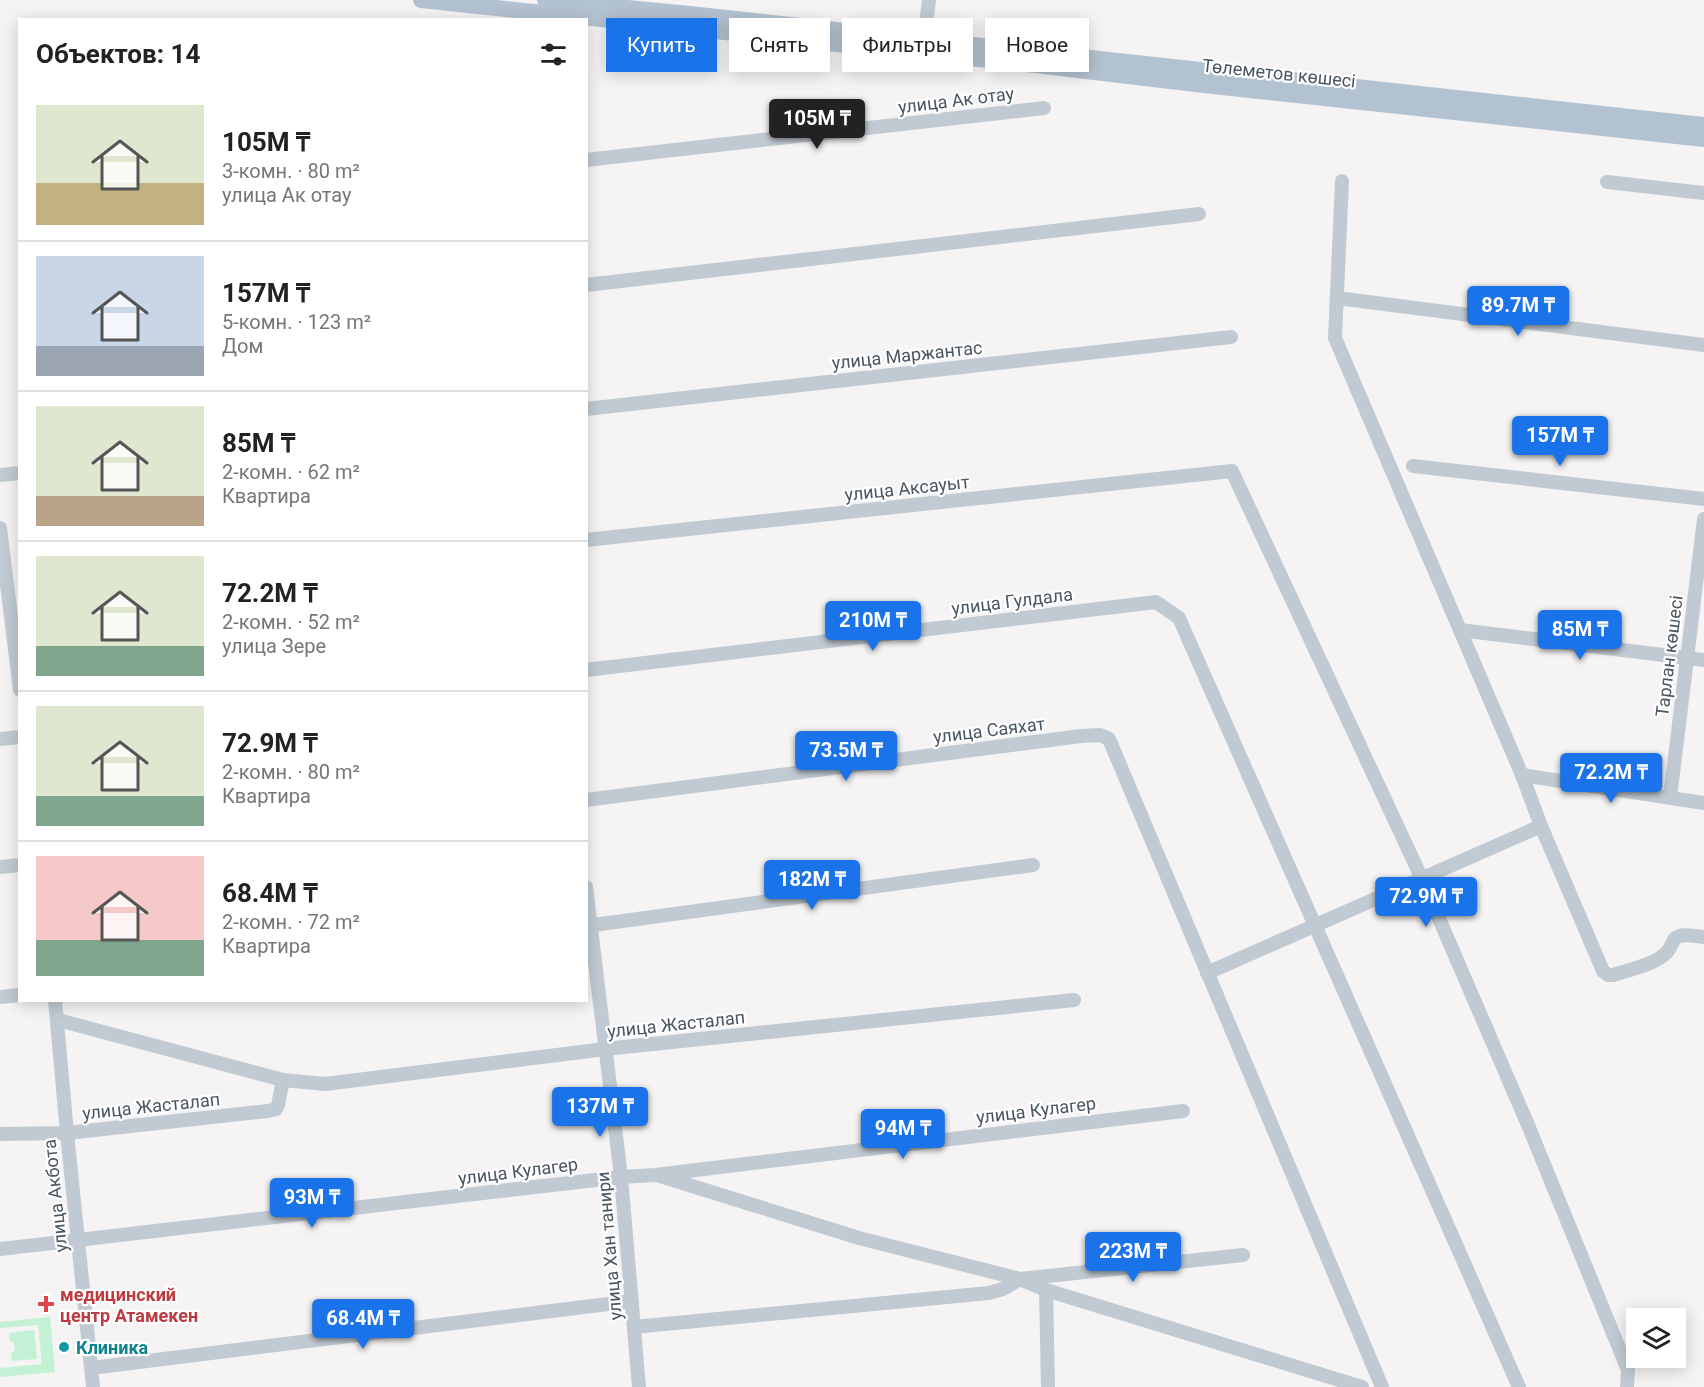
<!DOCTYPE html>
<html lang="ru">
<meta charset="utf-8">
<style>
:root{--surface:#fff;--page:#f6f6f6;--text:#222;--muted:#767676;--line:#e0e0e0;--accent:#1a73e8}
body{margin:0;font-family:Roboto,sans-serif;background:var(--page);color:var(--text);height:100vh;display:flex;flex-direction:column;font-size:22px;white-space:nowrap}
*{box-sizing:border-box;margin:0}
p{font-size:20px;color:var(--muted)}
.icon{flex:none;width:33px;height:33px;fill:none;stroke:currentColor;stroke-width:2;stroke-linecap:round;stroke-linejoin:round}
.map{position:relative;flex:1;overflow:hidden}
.drawer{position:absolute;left:18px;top:18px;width:570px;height:984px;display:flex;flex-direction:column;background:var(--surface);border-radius:0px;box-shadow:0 3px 15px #0003}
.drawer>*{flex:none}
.top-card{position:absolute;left:606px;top:18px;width:570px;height:54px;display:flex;gap:12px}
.tools{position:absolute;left:1626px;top:1308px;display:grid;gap:12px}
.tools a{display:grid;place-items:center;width:60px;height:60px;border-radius:0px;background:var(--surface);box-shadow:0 3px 15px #0003;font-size:30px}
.price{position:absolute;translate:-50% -51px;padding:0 14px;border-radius:6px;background:var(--accent);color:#fff;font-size:20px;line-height:39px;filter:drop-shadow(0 2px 3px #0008)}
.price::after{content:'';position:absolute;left:50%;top:36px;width:18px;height:14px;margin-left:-9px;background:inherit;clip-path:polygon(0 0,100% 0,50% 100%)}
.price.current{background:#222;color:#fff}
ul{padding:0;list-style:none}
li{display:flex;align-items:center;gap:18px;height:150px;padding:0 18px}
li+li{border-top:2px solid var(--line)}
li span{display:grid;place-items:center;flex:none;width:168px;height:120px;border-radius:0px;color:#555}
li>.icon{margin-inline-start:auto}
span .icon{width:72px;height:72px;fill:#fffc;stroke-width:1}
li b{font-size:26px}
h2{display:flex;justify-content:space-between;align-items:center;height:72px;padding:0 18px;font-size:26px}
.tag{padding:0 21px;border-radius:0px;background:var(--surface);box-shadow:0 3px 15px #0003;font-size:21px;line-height:54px}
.tag.current{background:var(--accent);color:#fff}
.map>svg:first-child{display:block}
.green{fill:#c3f1d5}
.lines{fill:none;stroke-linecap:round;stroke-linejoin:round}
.minor{stroke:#c1cad2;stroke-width:14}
.major{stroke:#b3c2d1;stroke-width:16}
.health-dot{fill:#e0444e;stroke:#fff;stroke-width:2}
.culture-dot{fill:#0f9aa8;stroke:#fff;stroke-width:2}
.labels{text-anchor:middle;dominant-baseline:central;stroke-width:4.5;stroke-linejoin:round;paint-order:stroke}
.street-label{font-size:18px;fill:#4a5661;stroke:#fff}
.health-label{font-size:18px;font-weight:bold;fill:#be3a42;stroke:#fff;text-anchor:start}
.culture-label{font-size:18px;font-weight:bold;fill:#0d838f;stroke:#fff;text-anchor:start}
</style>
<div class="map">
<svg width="1704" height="1387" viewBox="0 0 1704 1387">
<rect width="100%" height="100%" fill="#f5f3f3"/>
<g class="green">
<polygon points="50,1317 55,1372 0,1377 0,1368 42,1364 38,1325 0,1328 0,1322"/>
<polygon points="34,1330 37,1359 12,1361 11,1353 14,1351 15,1347 13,1342 10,1341 9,1333"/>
</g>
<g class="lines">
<g class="minor">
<polyline points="923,49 929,0"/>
<polyline points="586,160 1044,108"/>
<path d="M1342 181 1335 338 1522 775 1541 826 1603 971 1608 975H1613C1628 970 1645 967 1658 959 1683 945 1660 930 1704 937"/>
<polyline points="1607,182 1704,193"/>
<polyline points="586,285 1199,214"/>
<polyline points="1337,298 1704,345"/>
<polyline points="586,409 1231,337"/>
<polyline points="1413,466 1704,499"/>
<polyline points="0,475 20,473"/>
<polyline points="0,528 20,690"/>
<polyline points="586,540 1232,471 1422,879 1528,1125 1628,1370 1627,1387"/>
<polyline points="1460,630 1704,660"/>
<polyline points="586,670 1156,602 1179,618 1519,1387"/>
<polyline points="0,739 20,737"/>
<polyline points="1522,775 1704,803"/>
<polyline points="1670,798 1704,519"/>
<polyline points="586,800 1081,736 1100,735 1109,739 1382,1387"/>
<polyline points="0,867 20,865"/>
<polyline points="586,887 621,1177 639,1387"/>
<polyline points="586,926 1033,865"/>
<polyline points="1207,973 1541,826"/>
<polyline points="0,997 20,995"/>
<polyline points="55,1000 67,1133 93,1387"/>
<polyline points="58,1020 283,1080 325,1084 605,1049 1074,1000"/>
<polyline points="0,1134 67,1133 268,1111 276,1109 278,1105 283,1080"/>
<polyline points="660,1176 859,1238 1020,1279 1046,1290 1362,1387"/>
<polyline points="0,1249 621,1177 655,1175 1183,1111"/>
<polyline points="1046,1290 1048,1387"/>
<polyline points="634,1327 989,1293 1003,1289 1020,1279 1243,1255"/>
<polyline points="91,1368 632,1301"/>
</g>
<g class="major">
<polyline points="421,0 1035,65 1204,85 1704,139"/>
<polyline points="545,0 690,14 1704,125"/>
</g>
</g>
<path class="health-dot" d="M43 1295h6v6h6v6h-6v6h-6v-6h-6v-6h6z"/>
<circle class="culture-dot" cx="64" cy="1347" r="6"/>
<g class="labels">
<g class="street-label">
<text transform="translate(1279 73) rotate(6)">Төлеметов көшесі</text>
<text transform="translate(956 100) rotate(-7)">улица Ак отау</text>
<text transform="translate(907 355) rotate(-6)">улица Маржантас</text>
<text transform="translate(907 488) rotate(-6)">улица Аксауыт</text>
<text transform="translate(1012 601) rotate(-7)">улица Гулдала</text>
<text transform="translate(1669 656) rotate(-83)">Тарлан көшесі</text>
<text transform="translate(989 730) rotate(-7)">улица Саяхат</text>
<text transform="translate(676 1024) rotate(-6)">улица Жасталап</text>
<text transform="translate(151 1106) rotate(-6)">улица Жасталап</text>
<text transform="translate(1036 1110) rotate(-7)">улица Кулагер</text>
<text transform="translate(518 1171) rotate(-7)">улица Кулагер</text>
<text transform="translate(55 1196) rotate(-96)">улица Акбота</text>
<text transform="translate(609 1246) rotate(-95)">улица Хан танири</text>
</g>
<g class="health-label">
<text x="60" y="1294">медицинский<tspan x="60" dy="21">центр Атамекен</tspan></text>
</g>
<g class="culture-label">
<text x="76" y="1347">Клиника</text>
</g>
</g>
</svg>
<div class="tools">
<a><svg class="icon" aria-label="layers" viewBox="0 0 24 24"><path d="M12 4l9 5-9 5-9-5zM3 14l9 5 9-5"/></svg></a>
</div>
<b class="price current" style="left:817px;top:150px">105M ₸</b>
<b class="price" style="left:1518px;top:337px">89.7M ₸</b>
<b class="price" style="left:1560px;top:467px">157M ₸</b>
<b class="price" style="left:873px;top:652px">210M ₸</b>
<b class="price" style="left:1580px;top:661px">85M ₸</b>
<b class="price" style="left:846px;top:782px">73.5M ₸</b>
<b class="price" style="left:1611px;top:804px">72.2M ₸</b>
<b class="price" style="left:812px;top:911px">182M ₸</b>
<b class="price" style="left:1426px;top:928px">72.9M ₸</b>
<b class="price" style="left:600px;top:1138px">137M ₸</b>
<b class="price" style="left:903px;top:1160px">94M ₸</b>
<b class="price" style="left:312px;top:1229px">93M ₸</b>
<b class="price" style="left:1133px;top:1283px">223M ₸</b>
<b class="price" style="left:363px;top:1350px">68.4M ₸</b>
<div class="top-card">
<a class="tag current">Купить</a>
<a class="tag">Снять</a>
<a class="tag">Фильтры</a>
<a class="tag">Новое</a>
</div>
<section class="drawer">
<h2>Объектов: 14<svg class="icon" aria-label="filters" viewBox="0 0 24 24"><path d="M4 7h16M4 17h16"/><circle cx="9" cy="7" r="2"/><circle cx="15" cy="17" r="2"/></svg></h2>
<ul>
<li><span style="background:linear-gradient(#dfe7d0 65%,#c2b280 0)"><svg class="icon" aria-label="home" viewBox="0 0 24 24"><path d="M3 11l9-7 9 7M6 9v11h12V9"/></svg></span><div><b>105M ₸</b><p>3-комн. · 80 m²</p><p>улица Ак отау</p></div></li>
<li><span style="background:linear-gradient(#c9d6e8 75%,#9aa5b1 0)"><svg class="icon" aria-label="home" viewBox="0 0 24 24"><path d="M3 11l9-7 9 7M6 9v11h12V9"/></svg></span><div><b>157M ₸</b><p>5-комн. · 123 m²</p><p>Дом</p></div></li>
<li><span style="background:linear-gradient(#dfe7d0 75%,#b9a48a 0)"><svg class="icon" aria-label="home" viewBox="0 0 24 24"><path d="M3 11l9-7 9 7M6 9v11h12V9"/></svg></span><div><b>85M ₸</b><p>2-комн. · 62 m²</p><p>Квартира</p></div></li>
<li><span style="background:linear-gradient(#dfe7d0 75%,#7fa58c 0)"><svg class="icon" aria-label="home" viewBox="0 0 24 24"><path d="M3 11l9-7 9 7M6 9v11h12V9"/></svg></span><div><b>72.2M ₸</b><p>2-комн. · 52 m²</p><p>улица Зере</p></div></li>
<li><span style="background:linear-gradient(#dfe7d0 75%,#7fa58c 0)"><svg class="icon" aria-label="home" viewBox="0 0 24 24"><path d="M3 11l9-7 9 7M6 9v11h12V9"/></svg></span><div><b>72.9M ₸</b><p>2-комн. · 80 m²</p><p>Квартира</p></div></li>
<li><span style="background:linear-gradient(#f6c9c9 70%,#7fa58c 0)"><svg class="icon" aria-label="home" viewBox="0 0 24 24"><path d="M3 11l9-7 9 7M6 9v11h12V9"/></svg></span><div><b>68.4M ₸</b><p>2-комн. · 72 m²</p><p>Квартира</p></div></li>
</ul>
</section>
</div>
